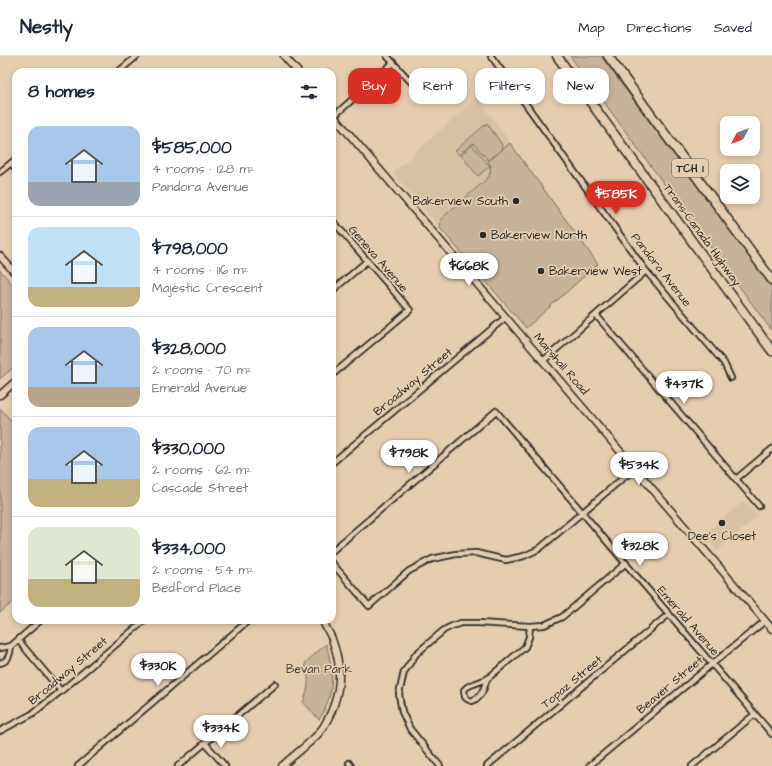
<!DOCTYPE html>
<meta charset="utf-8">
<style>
:root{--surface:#fff;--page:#f6f6f7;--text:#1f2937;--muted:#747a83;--line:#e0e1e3;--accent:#d93025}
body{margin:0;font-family:"Architects Daughter",sans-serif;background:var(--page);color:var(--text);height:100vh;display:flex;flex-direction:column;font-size:15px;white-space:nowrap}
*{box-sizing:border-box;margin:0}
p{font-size:13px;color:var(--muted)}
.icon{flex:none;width:22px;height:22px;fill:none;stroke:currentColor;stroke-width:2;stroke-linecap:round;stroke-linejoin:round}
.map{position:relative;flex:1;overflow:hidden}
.details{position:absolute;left:12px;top:12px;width:324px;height:556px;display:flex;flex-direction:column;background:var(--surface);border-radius:12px;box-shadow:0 2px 6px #0003}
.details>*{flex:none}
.guide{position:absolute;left:348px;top:12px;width:364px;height:36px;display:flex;gap:8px}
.needle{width:26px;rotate:229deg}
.controls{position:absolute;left:720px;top:60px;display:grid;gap:8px}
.controls a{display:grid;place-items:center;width:40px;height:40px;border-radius:8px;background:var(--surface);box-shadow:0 2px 6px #0003;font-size:20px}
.price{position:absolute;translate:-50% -34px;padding:0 9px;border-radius:14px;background:#fff;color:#222;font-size:13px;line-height:26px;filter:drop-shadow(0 1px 2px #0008)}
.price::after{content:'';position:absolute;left:50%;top:24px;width:12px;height:9px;margin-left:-6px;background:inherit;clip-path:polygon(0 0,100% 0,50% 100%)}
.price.on{background:var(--accent);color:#fff}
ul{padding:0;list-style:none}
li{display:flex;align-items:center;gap:12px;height:100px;padding:0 16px}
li+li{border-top:1px solid var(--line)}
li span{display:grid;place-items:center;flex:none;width:112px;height:80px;border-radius:12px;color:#555}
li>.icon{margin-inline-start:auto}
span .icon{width:48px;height:48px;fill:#fffc;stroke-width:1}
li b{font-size:17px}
h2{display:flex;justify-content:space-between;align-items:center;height:48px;padding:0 16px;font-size:17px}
.pill{padding:0 14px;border-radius:12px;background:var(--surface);box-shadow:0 2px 6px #0003;font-size:14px;line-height:36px}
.pill.on{background:var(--accent);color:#fff}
header{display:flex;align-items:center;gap:24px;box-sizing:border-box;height:56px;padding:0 20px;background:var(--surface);border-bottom:1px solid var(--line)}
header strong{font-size:19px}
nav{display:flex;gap:22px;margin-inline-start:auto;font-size:14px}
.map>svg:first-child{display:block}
.built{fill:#d7c0a4}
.green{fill:#c8b299;stroke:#7a6e62}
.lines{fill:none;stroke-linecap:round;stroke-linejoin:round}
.street-casing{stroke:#2b2b2b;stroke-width:8}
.secondary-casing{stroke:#2b2b2b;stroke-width:9}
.highway-casing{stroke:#2b2b2b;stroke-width:11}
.street{stroke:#e7cdaf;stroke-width:4.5}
.secondary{stroke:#e7cdaf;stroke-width:6}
.highway{stroke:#e7cdaf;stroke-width:8}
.poi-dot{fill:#2b2b2b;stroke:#e7cdaf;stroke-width:1.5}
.labels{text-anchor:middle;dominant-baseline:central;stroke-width:3.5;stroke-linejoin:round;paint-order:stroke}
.shield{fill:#e7cdaf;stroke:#635c53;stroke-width:1}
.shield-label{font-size:11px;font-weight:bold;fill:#2b2b2b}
.poi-label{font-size:12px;fill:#2b2b2b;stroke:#e7cdaf;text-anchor:start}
.street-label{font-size:12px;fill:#2b2b2b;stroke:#e7cdaf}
.park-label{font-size:12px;fill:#433f3c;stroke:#e7cdaf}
</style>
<header>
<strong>Nestly</strong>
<nav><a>Map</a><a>Directions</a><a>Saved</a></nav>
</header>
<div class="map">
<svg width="772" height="710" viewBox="0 0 772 710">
<rect width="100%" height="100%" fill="#e7cdaf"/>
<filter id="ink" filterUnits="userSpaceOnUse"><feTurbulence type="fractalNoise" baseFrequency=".025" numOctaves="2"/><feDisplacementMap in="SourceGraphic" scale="8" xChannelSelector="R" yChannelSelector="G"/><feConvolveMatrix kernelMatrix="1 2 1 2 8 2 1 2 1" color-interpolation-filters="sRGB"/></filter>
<g filter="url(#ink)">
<g class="built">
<polygon points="477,41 598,208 526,272 393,117"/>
<polygon points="744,445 758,460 717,495 703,479"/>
</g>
<g class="green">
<polygon points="570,0 601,0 772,231 772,275"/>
<polygon points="487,67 502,89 501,94 488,104 473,87 459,99 455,95"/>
<polygon points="510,87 598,208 526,272 440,172 441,163 443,161 489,121 491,110 488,106"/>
<polygon points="472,89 490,110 478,120 461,99"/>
<polygon points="0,214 16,233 16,309 0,323"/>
<polygon points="0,352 16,370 14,372 16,374 16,543 0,557"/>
<path d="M326 588C332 608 335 630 326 650 325 655 321 659 319 664L303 646C310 631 309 622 305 607Z"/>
</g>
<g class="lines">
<defs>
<g id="street">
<polyline points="387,0 411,26 424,37"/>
<polyline points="491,0 646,215 724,307 731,322"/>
<polyline points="118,16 137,0"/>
<polyline points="334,60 393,7"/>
<polyline points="11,107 16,113"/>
<polyline points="0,116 16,103"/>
<polyline points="332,164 410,254 332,319"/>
<polyline points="332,235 367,205"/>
<polyline points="596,259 759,450"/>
<polyline points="543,305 646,215"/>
<polyline points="332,407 506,261"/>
<polyline points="736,423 772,393"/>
<path d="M332 495 496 355C587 463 680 571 772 678"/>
<polyline points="332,507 369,550 409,515 432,503 456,498 476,497 506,504 524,500 539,493 635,412"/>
<polyline points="18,584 61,635"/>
<polyline points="0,592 11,590 41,564"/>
<path d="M0 607C9 605 10 598 11 590"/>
<path d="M487 623C484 632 482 641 472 645L467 643 465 641 464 634 467 631 471 629 487 623 525 591 529 581 530 570"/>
<polyline points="0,675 32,658 61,635 145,564"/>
<polyline points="205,687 225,710"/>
<polyline points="349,707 351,710"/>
<polyline points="78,710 249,564"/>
<polyline points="178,710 275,628"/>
<polyline points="440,710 410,673 402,656 399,638 404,616 416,598 444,574 452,570 461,567 478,567 530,570 544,569 562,561 626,507"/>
<polyline points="487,710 669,558"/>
<polyline points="589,710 712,608 765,565"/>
<polyline points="692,710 755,658"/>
</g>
<g id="secondary">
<polyline points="284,0 298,16"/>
<polyline points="332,58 772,573"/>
<polyline points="0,200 16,218"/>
<polyline points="0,339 16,325"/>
<path d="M282 710C294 699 308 689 319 677 332 660 340 637 339 616 339 605 336 594 332 583 329 576 325 570 322 564"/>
</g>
<g id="highway">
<polyline points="557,0 772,295"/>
<polyline points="608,0 772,224"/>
</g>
</defs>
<use href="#street" class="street-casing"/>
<use href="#secondary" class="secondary-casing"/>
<use href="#highway" class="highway-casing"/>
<use href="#street" class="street"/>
<use href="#secondary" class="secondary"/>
<use href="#highway" class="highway"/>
</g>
</g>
<g class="poi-dot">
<circle cx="516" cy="145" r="4"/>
<circle cx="483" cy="179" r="4"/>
<circle cx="541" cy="215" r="4"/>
<circle cx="722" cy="467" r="4"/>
</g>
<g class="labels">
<rect class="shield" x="672" y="103" width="36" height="18" rx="3"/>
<g class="shield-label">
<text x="690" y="112">TCH 1</text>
</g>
<g class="poi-label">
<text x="508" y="145" text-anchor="end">Bakerview South</text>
<text x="491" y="179">Bakerview North</text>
<text x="549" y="215">Bakerview West</text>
<text x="722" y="480" text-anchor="middle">Dee's Closet</text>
</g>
<g class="street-label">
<text transform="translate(702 179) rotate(54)">Trans-Canada Highway</text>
<text transform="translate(378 203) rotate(49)">Geneva Avenue</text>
<text transform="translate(661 214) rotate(52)">Pandora Avenue</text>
<text transform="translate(561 308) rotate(49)">Marshall Road</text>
<text transform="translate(413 326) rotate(-40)">Broadway Street</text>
<text transform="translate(688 565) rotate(49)">Emerald Avenue</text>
<text transform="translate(68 615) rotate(-40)">Broadway Street</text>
<text transform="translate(572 626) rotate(-40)">Topaz Street</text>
<text transform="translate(670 629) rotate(-40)">Beaver Street</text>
</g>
<g class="park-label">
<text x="319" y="613">Bevan Park</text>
</g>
</g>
</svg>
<div class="controls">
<a><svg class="needle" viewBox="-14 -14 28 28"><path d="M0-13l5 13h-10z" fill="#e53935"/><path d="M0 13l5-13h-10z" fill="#747a83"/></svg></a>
<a><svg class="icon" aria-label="layers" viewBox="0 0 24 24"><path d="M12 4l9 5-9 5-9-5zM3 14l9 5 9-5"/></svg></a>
</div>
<b class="price on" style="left:616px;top:159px">$585K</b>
<b class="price" style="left:469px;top:231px">$668K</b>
<b class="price" style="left:684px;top:349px">$437K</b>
<b class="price" style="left:409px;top:418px">$798K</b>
<b class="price" style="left:639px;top:430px">$534K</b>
<b class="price" style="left:640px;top:511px">$328K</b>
<b class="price" style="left:158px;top:631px">$330K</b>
<b class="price" style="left:221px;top:693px">$334K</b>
<div class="guide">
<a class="pill on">Buy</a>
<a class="pill">Rent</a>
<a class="pill">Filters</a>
<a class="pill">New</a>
</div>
<section class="details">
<h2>8 homes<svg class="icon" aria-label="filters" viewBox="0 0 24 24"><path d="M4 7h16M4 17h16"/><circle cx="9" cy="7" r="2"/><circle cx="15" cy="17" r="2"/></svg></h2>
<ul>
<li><span style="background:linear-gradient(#a9c7e8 70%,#9aa5b1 0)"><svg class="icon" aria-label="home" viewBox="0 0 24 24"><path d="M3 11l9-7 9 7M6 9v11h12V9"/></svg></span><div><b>$585,000</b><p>4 rooms · 128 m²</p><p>Pandora Avenue</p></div></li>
<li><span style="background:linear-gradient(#bfe0f5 75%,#c2b280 0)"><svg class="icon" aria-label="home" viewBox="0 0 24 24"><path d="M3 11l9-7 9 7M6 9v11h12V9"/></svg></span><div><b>$798,000</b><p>4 rooms · 116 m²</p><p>Majestic Crescent</p></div></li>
<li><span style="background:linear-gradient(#a9c7e8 75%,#b9a48a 0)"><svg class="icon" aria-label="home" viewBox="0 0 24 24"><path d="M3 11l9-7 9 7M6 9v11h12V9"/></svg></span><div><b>$328,000</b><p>2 rooms · 70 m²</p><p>Emerald Avenue</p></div></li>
<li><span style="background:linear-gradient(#a9c7e8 65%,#c2b280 0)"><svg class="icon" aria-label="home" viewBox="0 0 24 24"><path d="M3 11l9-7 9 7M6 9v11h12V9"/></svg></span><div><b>$330,000</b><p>2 rooms · 62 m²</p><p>Cascade Street</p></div></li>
<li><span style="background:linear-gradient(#dfe7d0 65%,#c2b280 0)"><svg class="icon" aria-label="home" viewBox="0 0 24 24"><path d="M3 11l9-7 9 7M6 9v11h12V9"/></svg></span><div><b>$334,000</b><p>2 rooms · 54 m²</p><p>Bedford Place</p></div></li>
</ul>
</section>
</div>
